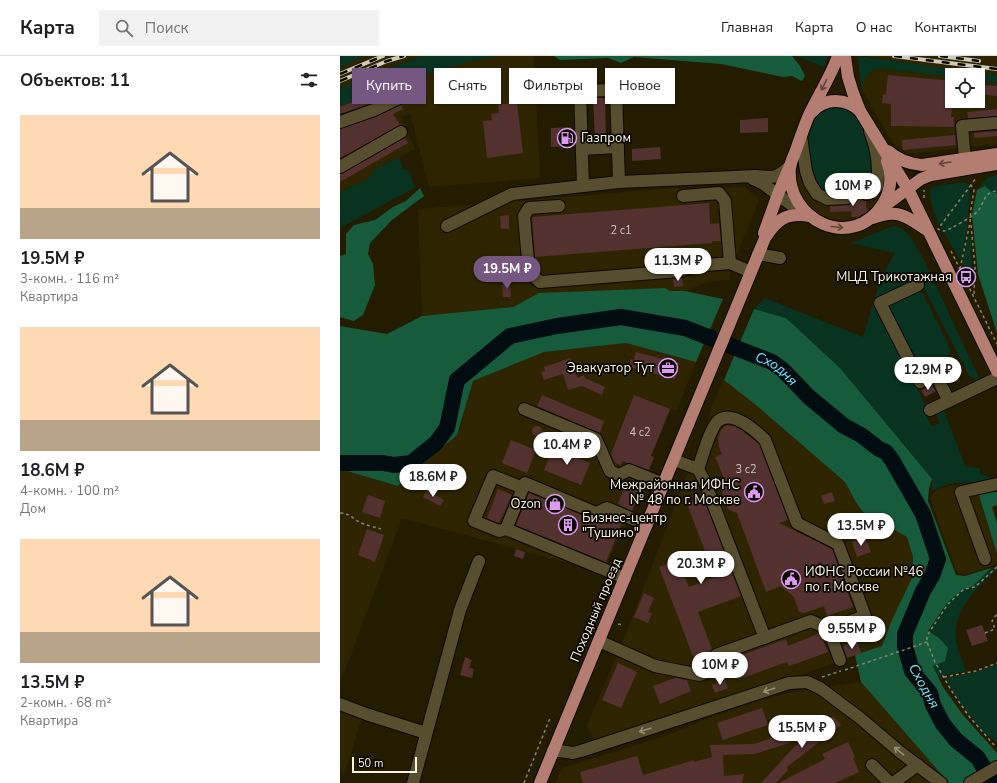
<!DOCTYPE html>
<html lang="ru">
<meta charset="utf-8">
<style>
:root{--surface:#fff;--page:#f2f2f2;--text:#202124;--muted:#757577;--line:#e0e0e0;--accent:#755781}
body{margin:0;font-family:"Nunito Sans",sans-serif;background:var(--page);color:var(--text);height:100vh;display:flex;flex-direction:column;font-size:15px;white-space:nowrap}
*{box-sizing:border-box;margin:0}
p{font-size:13px;color:var(--muted)}
.icon{flex:none;width:22px;height:22px;fill:none;stroke:currentColor;stroke-width:2;stroke-linecap:round;stroke-linejoin:round}
.map{position:relative;flex:1;overflow:hidden}
.details{display:flex;flex-direction:column;background:var(--surface);width:340px}
.details>*{flex:none}
.guide{position:absolute;left:12px;top:12px;width:380px;height:36px;display:flex;gap:8px}
.buttons{position:absolute;left:605px;top:12px;display:grid;gap:8px}
.buttons a{display:grid;place-items:center;width:40px;height:40px;border-radius:0px;background:var(--surface);box-shadow:0 1px 3px #0004;font-size:20px}
.scale{position:absolute;left:12px;bottom:10px;width:65px;box-sizing:border-box;padding-left:4px;border:2px solid #f9f4e2;border-top:0;font-size:11px;line-height:14px;white-space:nowrap;color:#f9f4e2;-webkit-text-stroke:3px #0a0700;paint-order:stroke}
.price{position:absolute;translate:-50% -34px;padding:0 9px;border-radius:14px;background:#fff;color:#222;font-size:13px;line-height:26px;filter:drop-shadow(0 1px 2px #0008)}
.price::after{content:'';position:absolute;left:50%;top:24px;width:12px;height:9px;margin-left:-6px;background:inherit;clip-path:polygon(0 0,100% 0,50% 100%)}
.price.active{background:var(--accent);color:#fff}
ul{padding:0;list-style:none}
li{display:grid;align-content:center;gap:8px;height:212px;padding:0 20px}
li span{display:grid;place-items:center;height:124px;border-radius:0px;color:#555}
li>.icon{margin-inline-start:auto}
span .icon{width:72px;height:72px;fill:#fffc;stroke-width:1}
li b{font-size:17px}
h2{display:flex;justify-content:space-between;align-items:center;height:48px;padding:0 20px;font-size:17px}
.tag{padding:0 14px;border-radius:0px;background:var(--surface);box-shadow:0 1px 3px #0004;font-size:14px;line-height:36px}
.tag.active{background:var(--accent);color:#fff}
header{display:flex;align-items:center;gap:24px;box-sizing:border-box;height:56px;padding:0 20px;background:var(--surface);border-bottom:1px solid var(--line)}
header strong{font-size:19px}
nav{display:flex;gap:22px;margin-inline-start:auto;font-size:14px}
.search{width:280px;height:36px;background:var(--page);display:flex;align-items:center;gap:10px;box-sizing:border-box;padding:0 14px;border-radius:0px;color:var(--muted);font-size:15px}
main{display:flex;flex:1;min-height:0}
.map>svg:first-child{display:block}
.built{fill:#2e2500}
.green{fill:#083320}
.forest{fill:#165b3c}
.lines{fill:none;stroke-linecap:round;stroke-linejoin:round}
.river{stroke:#020d11;stroke-width:16}
.building{fill:#52312f}
.minor-tunnel{stroke:#443c22;stroke-width:12;stroke-dasharray:12 6;stroke-linecap:butt}
.minor-casing{stroke:#0d0600;stroke-width:14}
.major-casing{stroke:#0d0600;stroke-width:14}
.path{stroke:#89836b;stroke-width:1.5;stroke-dasharray:3 3;stroke-linecap:butt}
.minor{stroke:#564e2e;stroke-width:12}
.major{stroke:#b47d72;stroke-width:12}
.rail-casing{stroke:#d0cbb7;stroke-width:4}
.rail{stroke:#0a0700;stroke-width:2.5;stroke-dasharray:8;stroke-linecap:butt}
.oneway{stroke:#5f4239}
.oneway2{stroke:#979076}
.labels{text-anchor:middle;dominant-baseline:central;stroke-width:3.5;stroke-linejoin:round;paint-order:stroke}
.number-label{font-size:11px;fill:#cfc3b5}
.poi-label{font-size:13px;fill:#f9f4e2;stroke:#0a0700;text-anchor:end}
.street-label{font-size:13px;fill:#f9f4e2;stroke:#0a0700}
.water-label{font-size:14px;font-style:italic;fill:#70e1fc;stroke:#0a0700}
</style>
<header>
<strong>Карта</strong>
<div class="search"><svg class="icon" aria-label="search" viewBox="0 0 24 24"><circle cx="10" cy="10" r="6"/><path d="M15 15l6 6"/></svg>Поиск</div>
<nav><a>Главная</a><a>Карта</a><a>О нас</a><a>Контакты</a></nav>
</header>
<main>
<section class="details">
<h2>Объектов: 11<svg class="icon" aria-label="filters" viewBox="0 0 24 24"><path d="M4 7h16M4 17h16"/><circle cx="9" cy="7" r="2"/><circle cx="15" cy="17" r="2"/></svg></h2>
<ul>
<li><span style="background:linear-gradient(#ffd9b3 75%,#b9a48a 0)"><svg class="icon" aria-label="home" viewBox="0 0 24 24"><path d="M3 11l9-7 9 7M6 9v11h12V9"/></svg></span><div><b>19.5M ₽</b><p>3-комн. · 116 m²</p><p>Квартира</p></div></li>
<li><span style="background:linear-gradient(#ffd9b3 75%,#b9a48a 0)"><svg class="icon" aria-label="home" viewBox="0 0 24 24"><path d="M3 11l9-7 9 7M6 9v11h12V9"/></svg></span><div><b>18.6M ₽</b><p>4-комн. · 100 m²</p><p>Дом</p></div></li>
<li><span style="background:linear-gradient(#ffd9b3 75%,#b9a48a 0)"><svg class="icon" aria-label="home" viewBox="0 0 24 24"><path d="M3 11l9-7 9 7M6 9v11h12V9"/></svg></span><div><b>13.5M ₽</b><p>2-комн. · 68 m²</p><p>Квартира</p></div></li>
</ul>
</section>
<div class="map">
<svg width="657" height="727" viewBox="0 0 657 727">
<rect width="100%" height="100%" fill="#241c00"/>
<g class="built">
<polygon points="26,0 84,0 31,18 0,32 0,11"/>
<polygon points="161,0 194,0 200,122 89,131 70,57 62,61 75,93 34,114 28,123 0,136 0,50 58,26 131,5"/>
<polygon points="523,0 657,0 657,19 588,10"/>
<polygon points="537,12 612,21 612,45 638,45 638,25 657,27 657,88 567,98 552,86 523,35 525,22"/>
<polygon points="460,111 488,135 521,132 527,130 544,116 545,127 541,142 526,158 519,163 500,167 481,161 473,156 461,142 457,122"/>
<polygon points="405,131 419,144 390,216 390,224 370,225 345,235 330,235 325,232 199,237 173,251 82,260 78,153 336,132 352,133"/>
<polygon points="286,287 356,306 336,355 331,353 311,400 314,401 291,458 262,516 62,462 0,627 0,413 58,430 117,379 133,325 204,296"/>
<polygon points="384,324 417,350 505,426 517,448 533,469 549,471 567,481 573,501 572,522 551,566 542,590 446,624 255,686 247,669 287,575 368,364 372,349"/>
<polygon points="646,428 657,505 653,509 643,513 626,518 619,517 616,514 594,453 591,442 592,438 598,433 615,429"/>
<polygon points="521,626 609,727 215,727 222,712 315,683 349,671 363,664 425,643 458,635"/>
<polygon points="0,641 22,661 4,719 0,713"/>
</g>
<g class="green">
<polygon points="0,0 26,0 0,11"/>
<polygon points="84,0 161,0 131,5 58,26 0,50 0,32 31,18"/>
<polygon points="456,0 488,0 484,11"/>
<polygon points="518,0 657,19 657,27 638,25 638,19 612,19 612,21 537,12 525,22 523,35 520,25"/>
<polygon points="503,50 514,55 526,77 533,113 532,127 521,132 488,135 478,133 473,127 467,94 469,78 477,60 481,55 492,51"/>
<polygon points="59,101 63,113 69,115 72,126 76,131 0,172 0,136 28,123 34,114"/>
<polygon points="657,119 657,137 653,137 645,130 637,134 648,121"/>
<path d="M624 126 628 129 630 135 627 174 621 205C611 188 587 154 590 134L595 130Z"/>
<path d="M553 170 561 172 569 179 584 204 641 326 629 320 580 224 534 246 589 356 586 358 591 370 600 367 596 359 604 355 625 410 639 412 641 419C648 420 651 420 653 426 634 427 609 424 592 435V423L500 312 446 262 414 253 425 242 523 281 541 222 555 197 511 187Z"/>
<path d="M631 178 632 213 631 216 626 218C619 212 626 190 628 181Z"/>
<path d="M576 234 583 238 610 292C610 296 610 299 607 301 601 307 586 313 579 311L549 255 550 246Z"/>
<path d="M657 511V513C638 530 613 554 616 582 617 593 623 605 626 615L599 621 593 610 588 576 607 547 622 533 633 530 651 512Z"/>
<path d="M657 608V687C635 672 619 645 605 622L637 616Z"/>
</g>
<g class="forest">
<polygon points="214,0 452,0 460,10 465,20 462,25 452,20 443,21 381,8 294,1 281,7 268,2 220,4"/>
<polygon points="645,130 653,137 657,137 657,277 638,218 632,159 637,134"/>
<polygon points="80,132 84,140 52,164 30,187 28,198 33,208 35,229 23,259 14,265 0,261 0,200 6,198 6,178 14,169 35,164 53,151 66,145"/>
<polygon points="325,232 330,235 345,235 383,243 356,306 286,287 204,296 133,325 117,379 58,430 0,413 0,270 47,278 82,260 173,251 199,237"/>
<polygon points="414,253 446,262 500,312 592,423 589,432 588,445 616,519 625,520 651,512 633,530 622,534 607,547 588,575 599,582 608,592 605,605 593,610 603,631 623,659 657,697 657,727 609,727 521,626 515,599 542,590 551,566 572,522 573,501 567,481 549,471 533,469 517,448 505,426 417,350 384,324"/>
<polygon points="648,435 657,436 657,449 652,451 657,467 657,498 639,439 641,436"/>
</g>
<g class="lines">
<path class="river" id="s1" d="M0 407H43L54 409 71 407 96 387 107 372 117 324 170 280 217 270 281 261 345 272 432 306 443 314 469 341 504 370 521 379 539 393 546 396 552 404 583 458 598 503 592 520 583 535 565 578V590L572 615 590 637 593 649 603 668 616 684 638 702 653 727"/>
</g>
<g class="building">
<rect x="270" y="19" width="9" height="7"/>
<polygon points="548,19 612,25 612,46 613,46 611,61 614,61 614,71 551,70 551,48 542,47 543,38 546,39"/>
<polygon points="55,28 58,35 31,47 0,58 0,51"/>
<polygon points="638,28 657,30 657,40 638,38"/>
<polygon points="253,42 265,42 266,84 255,85"/>
<polygon points="177,46 183,97 147,102 143,65 152,64 151,58 159,57 158,49"/>
<polygon points="61,49 63,53 53,58 60,69 0,102 0,73 36,61"/>
<polygon points="657,53 657,60 628,62 627,56"/>
<polygon points="428,62 428,76 400,77 400,64"/>
<polygon points="231,71 232,90 211,91 211,72"/>
<polygon points="657,75 657,80 634,82 634,77"/>
<polygon points="615,79 616,89 563,94 562,84"/>
<polygon points="65,82 68,87 0,126 0,118"/>
<polygon points="320,91 321,103 292,105 292,93"/>
<polygon points="519,137 521,143 526,145 526,151 528,154 525,157 517,161 512,161 511,155 490,156 490,150 507,149 511,148 514,142 513,138"/>
<polygon points="369,147 370,168 379,167 381,185 372,185 372,187 195,201 192,161"/>
<polygon points="169,159 169,173 161,173 160,160"/>
<polygon points="342,222 343,230 334,231 333,223"/>
<polygon points="170,227 171,241 163,241 162,228"/>
<polygon points="296,296 339,307 335,323 289,311 291,303 294,304"/>
<polygon points="230,302 237,322 244,319 245,322 265,331 262,339 242,330 228,334 223,318 204,324 201,316 205,315 204,311"/>
<polygon points="616,303 623,316 608,324 601,310"/>
<polygon points="592,329 596,335 585,341 581,334"/>
<polygon points="202,339 264,365 260,377 197,350"/>
<polygon points="294,339 330,353 311,400 314,401 309,414 282,405 281,409 275,407 271,398"/>
<polygon points="386,369 394,370 400,373 419,388 448,464 439,467 492,493 513,551 487,560 484,550 464,557 459,556 454,541 441,530 426,536 397,457 389,454 383,444 382,434 385,425 375,401 382,398 379,391 378,382 381,374"/>
<circle cx="197" cy="375" r="5"/>
<polygon points="171,384 196,394 187,417 162,407"/>
<polygon points="213,392 250,407 241,429 204,414"/>
<polygon points="287,424 302,430 292,455 278,448"/>
<polygon points="158,433 172,439 159,467 147,462"/>
<polygon points="87,434 104,444 100,450 83,441"/>
<polygon points="492,436 495,445 484,448 481,440"/>
<polygon points="189,437 253,464 260,464 264,466 267,460 282,467 266,506 176,469"/>
<polygon points="28,439 45,445 40,462 22,456"/>
<polygon points="363,442 401,540 358,556 372,593 369,598 370,603 356,608 319,511 338,504 349,531 375,521 347,448"/>
<polygon points="27,473 44,479 35,506 18,499"/>
<polygon points="525,481 531,496 517,501 512,486"/>
<polygon points="176,493 185,496 183,503 174,500"/>
<polygon points="304,537 314,542 308,556 312,557 308,567 294,561"/>
<polygon points="642,569 648,585 632,590 626,574"/>
<polygon points="480,577 488,596 449,610 447,606 399,623 391,603 446,583 448,590"/>
<polygon points="517,585 521,597 507,602 503,590"/>
<polygon points="125,601 132,604 129,612 134,613 132,622 120,619"/>
<polygon points="278,607 297,616 281,652 262,644"/>
<polygon points="335,622 347,624 351,635 320,648 313,630"/>
<polygon points="385,624 388,632 375,637 372,629"/>
<polygon points="422,652 428,669 383,684 377,667"/>
<polygon points="493,660 501,669 447,711 448,714 436,727 421,727 454,691"/>
<polygon points="447,677 450,687 414,698 383,699 384,720 404,718 402,727 243,727 240,716 297,700 303,719 354,704 354,706 372,701 370,689 414,688"/>
<polygon points="508,686 515,701 513,702 519,716 495,727 439,727 485,703 482,698"/>
</g>
<g class="lines">
<polyline class="minor-tunnel" points="507,142 526,138"/>
<defs>
<g id="minor">
<polyline points="0,66 34,54 59,42"/>
<polyline points="461,80 466,115 470,127 477,138 487,143 507,142"/>
<polyline points="242,93 278,91"/>
<polyline points="625,103 622,70 657,67"/>
<polyline points="0,111 61,76"/>
<polyline points="413,123 422,127 453,150 469,160"/>
<polyline points="243,130 240,35 276,34 279,126"/>
<path d="M526 138 529 137 537 131C540 111 537 93 530 75"/>
<polyline points="343,140 379,137 385,145 390,207 411,216"/>
<polyline points="219,150 189,152 184,160 189,216 200,226 339,215 355,210 390,207"/>
<path d="M107 170 172 138 279 126 416 120C435 122 436 123 451 109"/>
<polyline points="418,198 440,202"/>
<polyline points="578,229 540,247 580,326 596,319 609,345"/>
<polyline points="184,353 256,383 270,415 279,419 289,414 324,428"/>
<polyline points="590,354 657,322"/>
<polyline points="334,404 358,413 364,424 425,582"/>
<polyline points="166,473 159,475 134,465 153,420 183,432"/>
<polyline points="645,503 621,436 657,428"/>
<polyline points="285,522 166,473 185,427 256,457 267,452 307,469"/>
<polyline points="488,572 500,604"/>
<path d="M259 585 315 610 360 619 381 611 376 599 471 565 489 573 525 560 498 488 457 467 425 384C416 375 392 353 378 365 370 372 362 402 358 413"/>
<polyline points="0,648 26,658 86,677"/>
<polyline points="213,694 233,697 241,695 449,627 467,626 480,632 520,662 560,696 601,727"/>
<polyline points="532,709 550,727"/>
<polyline points="73,727 120,554 139,505"/>
<polyline points="553,727 578,709"/>
<polyline points="630,727 657,711"/>
</g>
<g id="major">
<path d="M498 0C491 20 479 38 470 57 465 67 462 78 458 88 456 96 451 104 450 111 445 164 512 197 543 148 551 134 553 120 547 105"/>
<polyline points="505,0 508,21 513,37 520,55 568,133 657,315"/>
<path d="M472 56C485 41 506 42 520 55"/>
<path d="M548 95C558 104 568 108 582 109L657 98"/>
<polyline points="543,151 581,123 591,119 657,108"/>
<path d="M533 162C559 152 567 161 587 174"/>
<polyline points="424,177 438,138 449,112"/>
<path d="M200 727 425 182C437 163 447 156 470 160"/>
</g>
</defs>
<use href="#minor" class="minor-casing"/>
<use href="#major" class="major-casing"/>
<g class="path">
<path d="M631 129 598 173C600 174 602 175 604 175 609 174 634 160 637 156 645 147 643 136 657 135"/>
<polyline points="584,142 584,134"/>
<polyline points="631,169 635,211 634,239"/>
<polyline points="611,195 657,288"/>
<polyline points="620,213 630,167 631,153 634,134 631,129 636,122"/>
<path d="M0 457C11 457 14 465 24 468 29 470 35 471 41 473"/>
<polyline points="657,511 635,531 624,533 608,548 592,572 587,580 587,586 595,606 611,634 628,659 653,688 657,690"/>
<polyline points="252,557 255,558"/>
<polyline points="278,568 283,569"/>
<polyline points="645,577 655,573 652,565 657,558"/>
<polyline points="505,614 587,586"/>
<polyline points="482,621 501,615"/>
<polyline points="604,621 636,615 657,607"/>
<polyline points="184,727 210,662"/>
</g>
<use href="#minor" class="minor"/>
<use href="#major" class="major"/>
<defs>
<g id="rail">
<polyline points="554,0 657,13"/>
<polyline points="600,0 639,5"/>
<polyline points="0,18 43,0"/>
<polyline points="0,25 47,5 64,0"/>
</g>
</defs>
<use href="#rail" class="rail-casing"/>
<use href="#rail" class="rail"/>
</g>
<defs><path id="oneway-shaft" d="M-6 0H5M1.5-3L5.5 0L1.5 3" fill="none" stroke-width="1.6" stroke-linecap="round" stroke-linejoin="round"/></defs>
<g class="oneway">
<use href="#oneway-shaft" transform="translate(484 29) rotate(117)"/>
<use href="#oneway-shaft" transform="translate(605 107) rotate(171)"/>
<use href="#oneway-shaft" transform="translate(497 171) rotate(5)"/>
</g>
<g class="oneway2">
<use href="#oneway-shaft" transform="translate(429 634) rotate(162)"/>
<use href="#oneway-shaft" transform="translate(305 674) rotate(162)"/>
<use href="#oneway-shaft" transform="translate(559 695) rotate(-141)"/>
</g>
<defs>
<symbol id="fuel-ring" viewBox="-11 -11 22 22"><circle r="9.5" fill="#0a0700" stroke="#dd99f3" stroke-width="1.5"/><path d="M-5.5-6h7V0h2V4h1.3V-2.5L3-4.5l.8-.8L6-3V5H2.5V1h-1V6h-7ZM-4.2-4.7v3.2H.2V-4.7Z" fill="#dd99f3"/></symbol>
<symbol id="bus-ring" viewBox="-11 -11 22 22"><circle r="9.5" fill="#0a0700" stroke="#dd99f3" stroke-width="1.5"/><path d="M-5-6H5V4H4V6H2V4H-2V6H-4V4H-5ZM-3.5-4V0h7V-4ZM-3.5 1.2v1.5H-2V1.2ZM2 1.2v1.5H3.5V1.2Z" fill="#dd99f3"/></symbol>
<symbol id="office-ring" viewBox="-11 -11 22 22"><circle r="9.5" fill="#0a0700" stroke="#dd99f3" stroke-width="1.5"/><path d="M-6-3h4V-5.5h4V-3h4V5H-6ZM-1-4.5V-3h2v-1.5ZM-6 0V1H6V0Z" fill="#dd99f3"/></symbol>
<symbol id="civic-ring" viewBox="-11 -11 22 22"><circle r="9.5" fill="#0a0700" stroke="#dd99f3" stroke-width="1.5"/><path d="M-.6-6.5H3V-4.5H.6V-3L4-1V1h2V6H-6V1h2V-1L-.6-3ZM-1.2 2.5V6h2.4V2.5Z" fill="#dd99f3"/></symbol>
<symbol id="shop-ring" viewBox="-11 -11 22 22"><circle r="9.5" fill="#0a0700" stroke="#dd99f3" stroke-width="1.5"/><path d="M-5-2.5h2.3a2.7 3.5 0 0 1 5.4 0H5L5.5 6h-11ZM-1.5-2.5h3a1.5 2.3 0 0 0-3 0Z" fill="#dd99f3"/></symbol>
<symbol id="building-ring" viewBox="-11 -11 22 22"><circle r="9.5" fill="#0a0700" stroke="#dd99f3" stroke-width="1.5"/><path d="M-4-6H4V6H1V3H-1V6H-4ZM-2.5-4.3h1.7v1.8h-1.7ZM.8-4.3h1.7v1.8H.8ZM-2.5-1h1.7V.8h-1.7ZM.8-1h1.7V.8H.8Z" fill="#dd99f3"/></symbol>
</defs>
<g fill-rule="evenodd">
<use href="#fuel-ring" x="216" y="71" width="22" height="22"/>
<use href="#bus-ring" x="615" y="210" width="22" height="22"/>
<use href="#office-ring" x="317" y="301" width="22" height="22"/>
<use href="#civic-ring" x="403" y="425" width="22" height="22"/>
<use href="#shop-ring" x="204" y="437" width="22" height="22"/>
<use href="#building-ring" x="217" y="458" width="22" height="22"/>
<use href="#civic-ring" x="440" y="512" width="22" height="22"/>
</g>
<g class="labels">
<g class="number-label">
<text x="281" y="174">2 с1</text>
<text x="300" y="376">4 с2</text>
<text x="406" y="413">3 с2</text>
</g>
<g class="poi-label">
<text x="241" y="82" text-anchor="start">Газпром</text>
<text x="612" y="221">МЦД Трикотажная</text>
<text x="314" y="312">Эвакуатор Тут</text>
<text x="400" y="429">Межрайонная ИФНС<tspan x="400" dy="15">№ 48 по г. Москве</tspan></text>
<text x="201" y="448">Ozon</text>
<text x="242" y="462" text-anchor="start">Бизнес-центр<tspan x="242" dy="15">"Тушино"</tspan></text>
<text x="465" y="516" text-anchor="start">ИФНС России №46<tspan x="465" dy="15">по г. Москве</tspan></text>
</g>
<g class="street-label">
<text transform="translate(256 554) rotate(-67)">Походный проезд</text>
</g>
<g class="water-label">
<text stroke="none"><textPath href="#s1" startOffset="518">Сходня</textPath></text>
<text transform="translate(584 630) rotate(61)">Сходня</text>
</g>
</g>
</svg>
<div class="buttons">
<a><svg class="icon" aria-label="locate" viewBox="0 0 24 24"><circle cx="12" cy="12" r="6"/><path d="M12 2v4M12 18v4M2 12h4M18 12h4"/></svg></a>
</div>
<div class="scale">50 m</div>
<b class="price" style="left:513px;top:151px">10M ₽</b>
<b class="price" style="left:338px;top:226px">11.3M ₽</b>
<b class="price active" style="left:167px;top:234px">19.5M ₽</b>
<b class="price" style="left:588px;top:335px">12.9M ₽</b>
<b class="price" style="left:227px;top:410px">10.4M ₽</b>
<b class="price" style="left:93px;top:442px">18.6M ₽</b>
<b class="price" style="left:521px;top:491px">13.5M ₽</b>
<b class="price" style="left:361px;top:529px">20.3M ₽</b>
<b class="price" style="left:512px;top:594px">9.55M ₽</b>
<b class="price" style="left:380px;top:630px">10M ₽</b>
<b class="price" style="left:462px;top:693px">15.5M ₽</b>
<div class="guide">
<a class="tag active">Купить</a>
<a class="tag">Снять</a>
<a class="tag">Фильтры</a>
<a class="tag">Новое</a>
</div>
</div>
</main>
